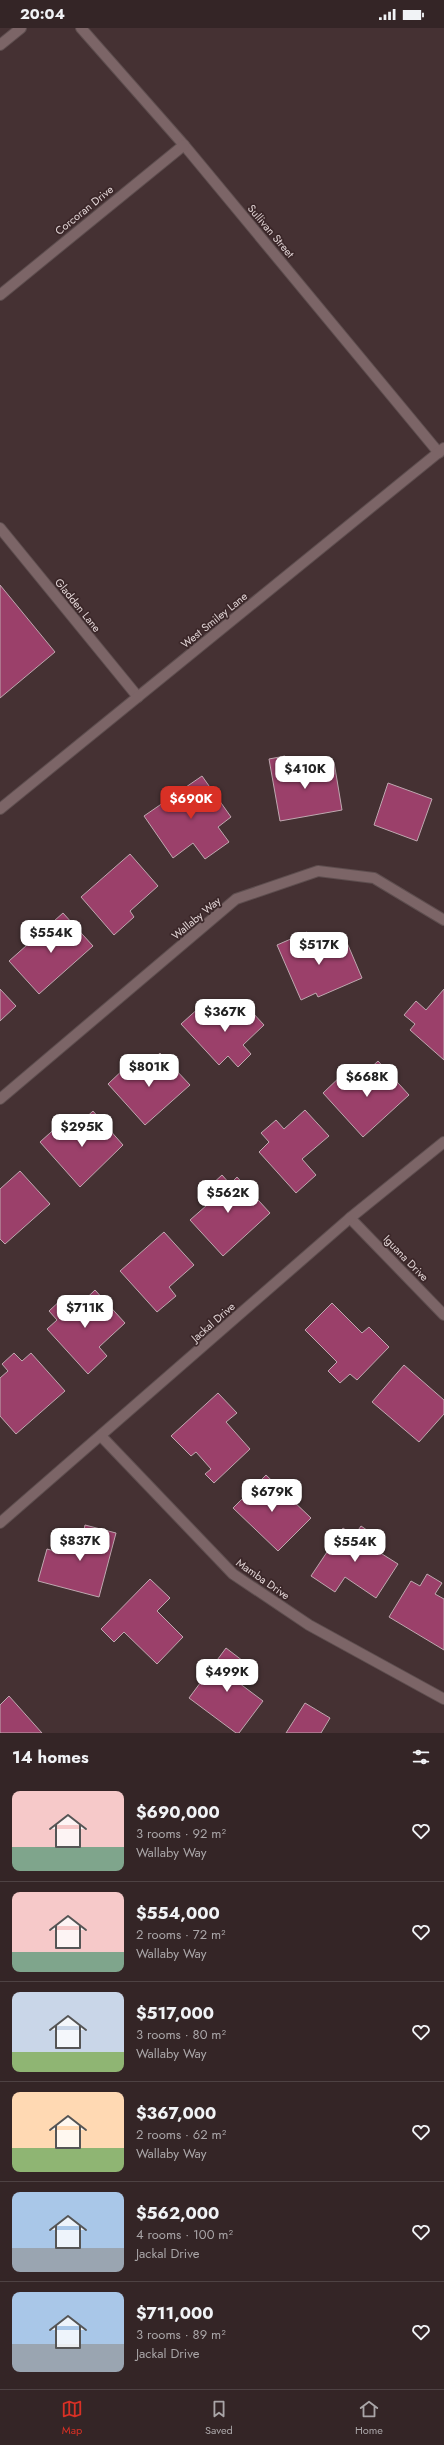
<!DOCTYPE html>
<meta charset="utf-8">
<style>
:root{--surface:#342526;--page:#3f3132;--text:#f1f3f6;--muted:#a9a5a7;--line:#4e4243;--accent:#d93025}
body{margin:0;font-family:Jost,sans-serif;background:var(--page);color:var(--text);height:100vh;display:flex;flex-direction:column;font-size:15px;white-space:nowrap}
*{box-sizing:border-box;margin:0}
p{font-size:13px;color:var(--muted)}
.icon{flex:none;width:22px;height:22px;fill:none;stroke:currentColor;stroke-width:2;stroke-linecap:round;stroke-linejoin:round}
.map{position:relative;height:1705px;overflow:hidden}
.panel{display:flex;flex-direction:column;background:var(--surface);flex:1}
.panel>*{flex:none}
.price{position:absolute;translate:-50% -34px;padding:0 9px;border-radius:8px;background:#fff;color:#222;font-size:13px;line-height:26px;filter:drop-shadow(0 1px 2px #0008)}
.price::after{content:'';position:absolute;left:50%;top:24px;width:12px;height:9px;margin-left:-6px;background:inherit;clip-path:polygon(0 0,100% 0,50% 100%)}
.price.on{background:var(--accent);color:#fff}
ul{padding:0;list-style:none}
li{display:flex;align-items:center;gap:12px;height:100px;padding:0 12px}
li+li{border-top:1px solid var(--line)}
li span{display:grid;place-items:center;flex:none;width:112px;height:80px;border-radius:8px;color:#555}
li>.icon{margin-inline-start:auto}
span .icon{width:48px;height:48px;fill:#fffc;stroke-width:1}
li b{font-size:17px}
h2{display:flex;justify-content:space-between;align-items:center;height:48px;padding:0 12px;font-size:17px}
.status{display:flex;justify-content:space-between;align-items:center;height:28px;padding:0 20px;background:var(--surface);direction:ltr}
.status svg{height:11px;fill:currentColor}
.tab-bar{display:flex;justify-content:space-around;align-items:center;height:56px;border-top:1px solid var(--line);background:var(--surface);font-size:11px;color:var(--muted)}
.tab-bar a{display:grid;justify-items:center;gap:2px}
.tab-bar .on{color:var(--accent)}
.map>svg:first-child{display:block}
.building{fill:#9b406a;stroke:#bfa8b0}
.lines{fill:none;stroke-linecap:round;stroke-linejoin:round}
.lane-casing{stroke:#5e4e4f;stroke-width:12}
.street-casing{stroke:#5e4e4f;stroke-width:12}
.secondary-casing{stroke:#5e4e4f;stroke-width:12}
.lane{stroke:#7c6567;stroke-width:10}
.street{stroke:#7c6567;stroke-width:10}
.secondary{stroke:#7c6567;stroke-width:10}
.labels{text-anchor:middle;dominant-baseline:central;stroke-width:3.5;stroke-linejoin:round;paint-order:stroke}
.street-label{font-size:11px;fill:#e2d5d6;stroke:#3b2729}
</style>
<div class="status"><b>20:04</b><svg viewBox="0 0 49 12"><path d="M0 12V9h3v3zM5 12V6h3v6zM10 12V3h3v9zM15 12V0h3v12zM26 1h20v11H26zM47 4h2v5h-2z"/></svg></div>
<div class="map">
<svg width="444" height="1705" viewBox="0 0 444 1705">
<rect width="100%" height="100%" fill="#453133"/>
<g class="building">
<polygon points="0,557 55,624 0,670"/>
<polygon points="285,728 287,742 334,734 342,782 280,793 269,731"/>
<polygon points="202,748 231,789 218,799 229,814 205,831 193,815 173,830 144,788"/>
<polygon points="388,755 432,771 417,813 374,797"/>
<polygon points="130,826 158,858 130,883 134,889 114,907 81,869"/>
<polygon points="63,885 93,918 39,966 9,933"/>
<polygon points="307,904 315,923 345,910 362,950 318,969 316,965 301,972 277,917"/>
<polygon points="0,961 16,978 0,993"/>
<polygon points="444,961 444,1032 410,1002 415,996 404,987 416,973 426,982"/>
<polygon points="241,972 264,997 243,1017 251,1026 238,1039 228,1028 219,1037 181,996 201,978 216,995"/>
<polygon points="160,1025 190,1057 145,1097 108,1056 128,1037 137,1046"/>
<polygon points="378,1033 409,1067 363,1109 323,1065 343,1046 353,1056"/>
<polygon points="305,1082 329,1108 302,1131 316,1147 296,1165 259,1124 269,1114 261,1105 276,1092 284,1101"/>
<polygon points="93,1083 123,1117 80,1159 40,1114 60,1096 69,1105"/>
<polygon points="20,1143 50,1176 5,1216 0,1211 0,1161"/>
<polygon points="222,1147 230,1156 237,1149 270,1185 223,1228 190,1192 207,1177 199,1168"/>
<polygon points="164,1204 194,1237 169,1259 176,1268 157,1284 120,1243"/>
<polygon points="95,1262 125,1295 99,1319 107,1328 88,1346 47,1301 57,1292 49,1283 63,1270 74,1282"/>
<polygon points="332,1275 362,1305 369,1299 389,1319 357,1352 350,1346 340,1355 328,1343 337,1334 305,1302"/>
<polygon points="14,1325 22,1333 31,1325 65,1363 16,1406 0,1388 0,1350 8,1343 2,1336"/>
<polygon points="404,1337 444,1372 444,1386 419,1414 372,1374"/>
<polygon points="218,1365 237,1385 226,1394 250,1421 214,1455 205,1446 211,1441 196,1424 191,1428 171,1408"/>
<polygon points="266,1447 311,1490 278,1523 233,1480"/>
<polygon points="85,1497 116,1505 99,1569 38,1553 47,1521 58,1524 62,1511 81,1516"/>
<polygon points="361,1498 377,1509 371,1519 398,1536 376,1570 345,1549 335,1564 311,1548 343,1500 354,1508"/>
<polygon points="427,1546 442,1555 435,1566 444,1571 444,1622 389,1589 411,1553 420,1558"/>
<polygon points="150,1551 170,1570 157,1583 183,1609 157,1636 124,1604 114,1614 101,1601"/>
<polygon points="226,1620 247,1636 235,1652 263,1673 239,1705 236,1705 189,1670"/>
<polygon points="9,1668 42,1705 0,1705 0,1677"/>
<polygon points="305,1675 330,1690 321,1705 286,1705"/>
</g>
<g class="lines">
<defs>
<polyline id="lane" points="0,17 21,0"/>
<g id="street">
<polyline points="81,0 184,117 439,425"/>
<polyline points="0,267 184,117"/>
<polyline points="0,500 138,669"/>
<polyline points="0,1071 236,871 318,843 374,850 444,892"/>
<polyline points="350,1190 444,1287"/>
<polyline points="101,1408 233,1546 309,1597 444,1671"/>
<polyline points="0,1495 350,1190 444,1114"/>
</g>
<polyline id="secondary" points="0,781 444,420"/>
</defs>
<use href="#lane" class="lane-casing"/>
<use href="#street" class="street-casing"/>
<use href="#secondary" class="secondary-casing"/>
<use href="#lane" class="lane"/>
<use href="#street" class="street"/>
<use href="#secondary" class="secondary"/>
</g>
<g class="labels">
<g class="street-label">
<text transform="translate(84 182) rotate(-39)">Corcoran Drive</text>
<text transform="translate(271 203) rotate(50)">Sullivan Street</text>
<text transform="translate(78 577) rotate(51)">Gladden Lane</text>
<text transform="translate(214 592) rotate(-39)">West Smiley Lane</text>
<text transform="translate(196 890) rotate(-40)">Wallaby Way</text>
<text transform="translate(406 1230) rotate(46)">Iguana Drive</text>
<text transform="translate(213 1294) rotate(-41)">Jackal Drive</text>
<text transform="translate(263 1551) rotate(35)">Mamba Drive</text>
</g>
</g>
</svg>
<b class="price" style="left:305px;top:762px">$410K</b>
<b class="price on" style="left:191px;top:792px">$690K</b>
<b class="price" style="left:51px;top:926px">$554K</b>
<b class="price" style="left:319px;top:938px">$517K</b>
<b class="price" style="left:225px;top:1005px">$367K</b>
<b class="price" style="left:149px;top:1060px">$801K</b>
<b class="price" style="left:367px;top:1070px">$668K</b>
<b class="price" style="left:82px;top:1120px">$295K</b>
<b class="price" style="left:228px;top:1186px">$562K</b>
<b class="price" style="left:85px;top:1301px">$711K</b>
<b class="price" style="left:272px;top:1485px">$679K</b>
<b class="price" style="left:80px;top:1534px">$837K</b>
<b class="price" style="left:355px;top:1535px">$554K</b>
<b class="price" style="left:227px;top:1665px">$499K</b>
</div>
<section class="panel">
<h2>14 homes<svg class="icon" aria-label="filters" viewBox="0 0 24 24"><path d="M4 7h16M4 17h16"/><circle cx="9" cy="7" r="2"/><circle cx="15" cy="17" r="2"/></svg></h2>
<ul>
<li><span style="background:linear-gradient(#f6c9c9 70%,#7fa58c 0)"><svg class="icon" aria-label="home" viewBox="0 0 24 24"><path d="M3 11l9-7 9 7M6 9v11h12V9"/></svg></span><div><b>$690,000</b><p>3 rooms · 92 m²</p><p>Wallaby Way</p></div><svg class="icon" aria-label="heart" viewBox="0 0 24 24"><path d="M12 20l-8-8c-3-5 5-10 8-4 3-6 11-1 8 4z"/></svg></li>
<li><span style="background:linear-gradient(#f6c9c9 75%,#7fa58c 0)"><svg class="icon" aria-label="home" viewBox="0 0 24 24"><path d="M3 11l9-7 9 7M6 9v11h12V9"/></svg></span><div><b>$554,000</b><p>2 rooms · 72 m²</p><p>Wallaby Way</p></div><svg class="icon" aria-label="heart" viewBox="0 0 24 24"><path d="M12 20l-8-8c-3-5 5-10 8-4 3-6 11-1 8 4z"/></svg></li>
<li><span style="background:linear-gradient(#c9d6e8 75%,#8fb573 0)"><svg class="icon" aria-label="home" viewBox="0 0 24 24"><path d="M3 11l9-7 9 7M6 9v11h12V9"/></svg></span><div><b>$517,000</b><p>3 rooms · 80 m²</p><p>Wallaby Way</p></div><svg class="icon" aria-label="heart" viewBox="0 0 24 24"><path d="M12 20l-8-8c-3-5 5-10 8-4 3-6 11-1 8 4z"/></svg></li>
<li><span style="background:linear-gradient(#ffd9b3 70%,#8fb573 0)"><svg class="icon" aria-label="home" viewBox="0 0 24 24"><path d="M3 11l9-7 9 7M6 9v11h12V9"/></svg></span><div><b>$367,000</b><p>2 rooms · 62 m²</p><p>Wallaby Way</p></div><svg class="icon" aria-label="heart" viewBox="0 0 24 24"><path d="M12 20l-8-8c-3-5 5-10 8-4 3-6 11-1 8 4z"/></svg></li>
<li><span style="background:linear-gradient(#a9c7e8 70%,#9aa5b1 0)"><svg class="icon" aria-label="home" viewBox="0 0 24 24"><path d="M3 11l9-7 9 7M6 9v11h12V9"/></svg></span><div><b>$562,000</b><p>4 rooms · 100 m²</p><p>Jackal Drive</p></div><svg class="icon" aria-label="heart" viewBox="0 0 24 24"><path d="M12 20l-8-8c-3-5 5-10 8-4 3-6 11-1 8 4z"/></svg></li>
<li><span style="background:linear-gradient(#a9c7e8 65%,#9aa5b1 0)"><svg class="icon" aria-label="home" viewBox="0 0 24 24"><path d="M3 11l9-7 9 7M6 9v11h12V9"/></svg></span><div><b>$711,000</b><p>3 rooms · 89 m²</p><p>Jackal Drive</p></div><svg class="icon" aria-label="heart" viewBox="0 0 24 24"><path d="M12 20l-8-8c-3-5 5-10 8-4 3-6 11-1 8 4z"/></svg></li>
</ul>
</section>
<nav class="tab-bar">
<a class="on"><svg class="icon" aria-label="map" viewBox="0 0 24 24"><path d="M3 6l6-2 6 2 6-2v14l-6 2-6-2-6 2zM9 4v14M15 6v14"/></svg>Map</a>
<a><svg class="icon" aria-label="saved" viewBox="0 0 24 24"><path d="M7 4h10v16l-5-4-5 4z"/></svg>Saved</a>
<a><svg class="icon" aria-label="home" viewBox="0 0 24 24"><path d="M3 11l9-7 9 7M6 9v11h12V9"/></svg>Home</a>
</nav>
